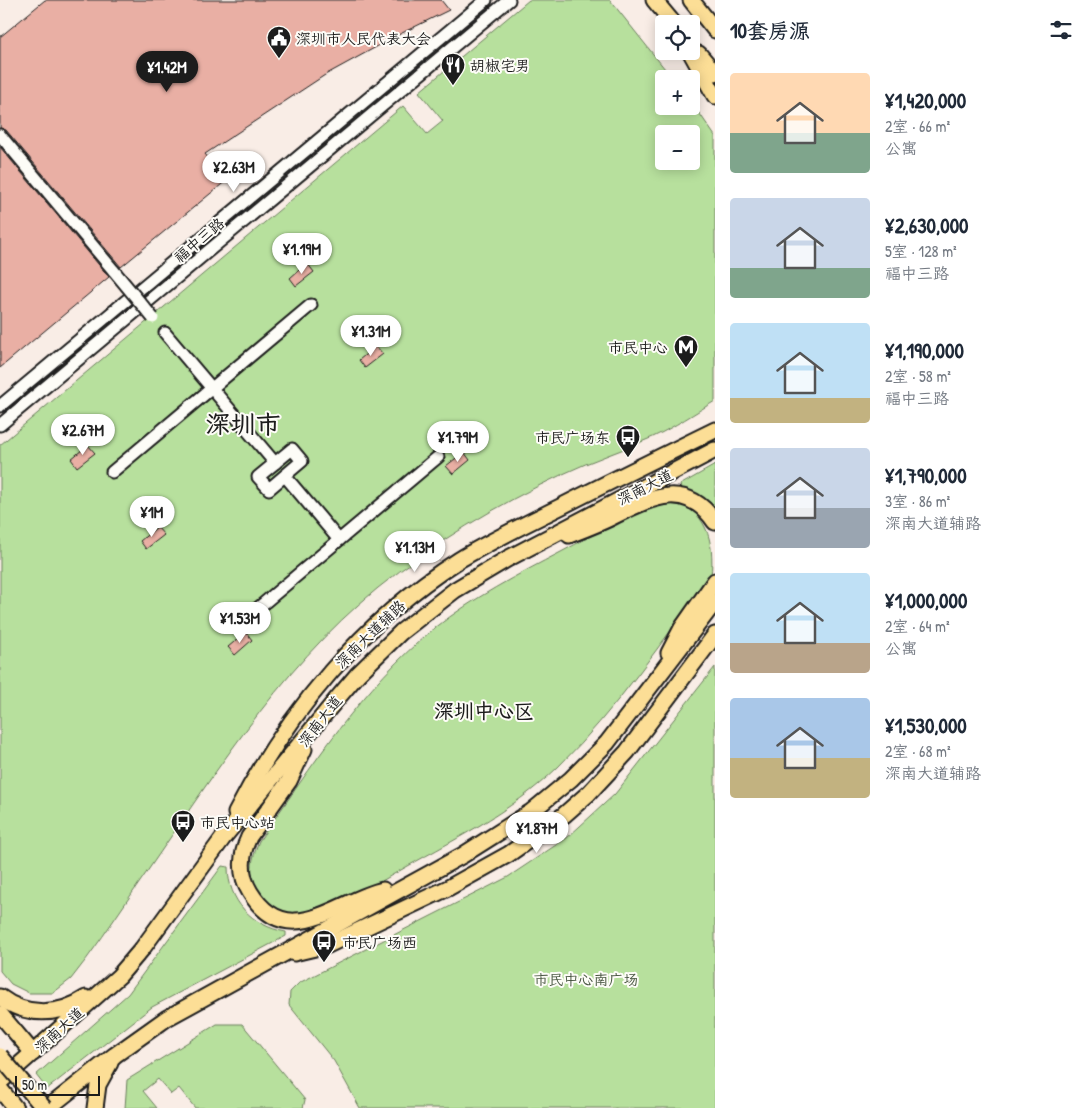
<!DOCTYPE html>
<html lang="zh">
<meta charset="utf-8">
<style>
:root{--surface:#fff;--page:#f6f6f7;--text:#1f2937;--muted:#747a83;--accent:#1c1c1c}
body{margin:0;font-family:"Patrick Hand","LXGW WenKai TC",sans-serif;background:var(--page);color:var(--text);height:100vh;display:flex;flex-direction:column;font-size:19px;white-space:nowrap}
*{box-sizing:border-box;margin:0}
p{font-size:16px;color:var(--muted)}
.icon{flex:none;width:28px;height:28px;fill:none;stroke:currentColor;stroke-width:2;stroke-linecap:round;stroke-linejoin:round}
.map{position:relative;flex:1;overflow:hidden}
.details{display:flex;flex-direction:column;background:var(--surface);width:375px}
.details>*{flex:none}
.tools{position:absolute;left:655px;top:15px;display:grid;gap:10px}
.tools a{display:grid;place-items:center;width:45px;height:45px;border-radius:5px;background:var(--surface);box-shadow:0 2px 12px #0003;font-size:25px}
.scale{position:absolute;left:15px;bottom:12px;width:85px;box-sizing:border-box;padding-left:5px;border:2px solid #1c1c1c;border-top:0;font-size:14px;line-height:18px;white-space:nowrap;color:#1c1c1c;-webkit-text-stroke:4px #fdfcf7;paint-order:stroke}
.price{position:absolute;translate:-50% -42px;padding:0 11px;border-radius:18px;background:#fff;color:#222;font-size:16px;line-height:32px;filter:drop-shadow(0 1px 2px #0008)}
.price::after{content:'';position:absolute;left:50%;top:30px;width:15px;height:11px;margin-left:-8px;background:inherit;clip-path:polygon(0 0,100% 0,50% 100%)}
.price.selected{background:var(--accent);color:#fff}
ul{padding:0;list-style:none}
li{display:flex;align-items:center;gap:15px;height:125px;padding:0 15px}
li span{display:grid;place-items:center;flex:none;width:140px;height:100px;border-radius:5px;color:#555}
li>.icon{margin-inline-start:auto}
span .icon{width:60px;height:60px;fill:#fffc;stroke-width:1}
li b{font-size:21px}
h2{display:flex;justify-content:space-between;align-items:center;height:60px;padding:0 15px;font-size:21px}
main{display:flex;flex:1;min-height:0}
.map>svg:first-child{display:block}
.green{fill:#b7e09d;stroke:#6a7e5c;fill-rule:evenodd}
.building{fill:#e9afa4;stroke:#1c1c1c}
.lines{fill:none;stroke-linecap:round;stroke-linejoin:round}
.minor-casing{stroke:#1c1c1c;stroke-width:15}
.major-casing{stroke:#1c1c1c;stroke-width:19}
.minor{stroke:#fdfcf7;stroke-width:11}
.major{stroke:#fcde96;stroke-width:15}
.minor-bridge-casing{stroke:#1c1c1c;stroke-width:15;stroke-linecap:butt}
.major-bridge-casing{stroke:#1c1c1c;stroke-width:19;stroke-linecap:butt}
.minor-bridge{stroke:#fdfcf7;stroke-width:11}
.major-bridge{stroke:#fcde96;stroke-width:15}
.labels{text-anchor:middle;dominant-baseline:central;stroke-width:4;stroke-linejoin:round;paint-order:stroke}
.poi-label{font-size:15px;fill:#1c1c1c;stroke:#fdfcf7;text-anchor:start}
.street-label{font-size:15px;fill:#1c1c1c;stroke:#fdfcf7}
.park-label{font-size:15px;fill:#4a5743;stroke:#fdfcf7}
.district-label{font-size:20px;font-weight:bold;fill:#1c1c1c;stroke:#fdfcf7}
.town-label{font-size:25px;font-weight:bold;fill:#1c1c1c;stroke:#fdfcf7}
</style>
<main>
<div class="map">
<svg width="715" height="1108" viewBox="0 0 715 1108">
<rect width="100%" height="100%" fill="#f9ede6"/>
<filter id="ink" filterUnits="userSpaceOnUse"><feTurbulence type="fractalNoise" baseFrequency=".02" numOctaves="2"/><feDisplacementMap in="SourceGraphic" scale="10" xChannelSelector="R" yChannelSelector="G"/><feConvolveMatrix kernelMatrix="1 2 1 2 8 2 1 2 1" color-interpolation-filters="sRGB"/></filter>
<g filter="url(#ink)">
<g class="green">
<path d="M529 0H610L673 79H664V106H691V101L715 136V401C695 413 674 427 653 437 624 450 592 460 563 474 497 505 434 543 378 588 276 671 207 786 133 892 113 921 93 952 71 979L53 993H29L11 984 0 971V445L403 106 427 134 443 121 419 92ZM664 134H691V161H664Z"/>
<polygon points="715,465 715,508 701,496 681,488 680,485"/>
<path d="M670 501C706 507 715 542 711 576 662 641 616 710 558 767 511 813 449 842 394 874 375 885 336 908 316 913 297 917 279 914 264 899 247 881 250 863 259 841 312 767 362 686 435 628 473 598 517 575 561 552 597 533 631 513 670 501Z"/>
<polygon points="715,667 715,1108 360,1108 334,1061 289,1005 290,992 299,983 508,877 568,837 615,794"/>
<path d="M222 866 228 867C228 901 252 926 286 932V936L152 1007 47 1089 36 1075 128 994Z"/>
<polygon points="217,1024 242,1024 305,1100 303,1108 195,1108 179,1088 171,1094 158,1079 143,1091 157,1108 125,1108 127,1080"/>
</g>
<g class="building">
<polygon points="45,0 441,0 449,10 400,34 325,75 205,154 227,180 121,267 6,130 0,128 0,37"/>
<polygon points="0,147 109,277 0,368"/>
<polygon points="307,263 314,272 296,286 290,278"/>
<polygon points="376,346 383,354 365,368 359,360"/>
<polygon points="88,445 95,453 77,467 71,459"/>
<polygon points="464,452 470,460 453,474 446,466"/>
<polygon points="157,527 164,535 146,549 140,541"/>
<polygon points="246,632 252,640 235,655 228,647"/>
</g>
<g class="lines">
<defs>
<g id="minor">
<polyline points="0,135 114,271"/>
<polyline points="165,333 275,463"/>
<polyline points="0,406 486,0"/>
<polyline points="0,425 509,0"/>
<polygon points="292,449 302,461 269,489 258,477"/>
<polyline points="112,472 311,305"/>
<polyline points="285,476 339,540"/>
<polyline points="239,624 438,457"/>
</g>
<g id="major">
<polyline points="654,0 674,24"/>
<polyline points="691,0 715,30"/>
<polyline points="690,51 715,96"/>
<polyline points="699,54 715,73"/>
<path d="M569 535C585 529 601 523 616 515 653 497 686 480 715 522"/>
<polyline points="669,653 682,628 715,581"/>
<path d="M304 749 289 781 249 837C241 854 239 874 250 892 287 953 337 901 383 890"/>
<path d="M236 813C287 713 363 621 459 560 492 540 528 523 562 506 613 480 664 455 715 430"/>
<polyline points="294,953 328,945 448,888 509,854 564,815 589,793 627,752 715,635"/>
<path d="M0 997C26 1017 59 1016 86 998"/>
<polyline points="0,1014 33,1053"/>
<polyline points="0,1082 119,976 142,949 223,838 336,700 358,674 401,632 455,590 507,559 715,450"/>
<polyline points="0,1089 15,1108"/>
<polyline points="48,1108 115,1055 167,1018 463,855 531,812 571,779 607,743 715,602"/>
<polyline points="95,1108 98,1085 110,1063"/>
</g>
</defs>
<use href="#minor" class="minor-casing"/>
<use href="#major" class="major-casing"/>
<use href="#minor" class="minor"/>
<use href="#major" class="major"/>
<defs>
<polyline id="minor-bridge" points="114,271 153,318"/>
<polyline id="major-bridge" points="0,1056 44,1108"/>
</defs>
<use href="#minor-bridge" class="minor-bridge-casing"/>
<use href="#major-bridge" class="major-bridge-casing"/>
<use href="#minor-bridge" class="minor-bridge"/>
<use href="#major-bridge" class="major-bridge"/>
</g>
</g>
<defs>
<symbol id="civic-pin" viewBox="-11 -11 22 30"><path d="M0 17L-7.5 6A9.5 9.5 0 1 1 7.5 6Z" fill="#1c1c1c" stroke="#fdfcf7"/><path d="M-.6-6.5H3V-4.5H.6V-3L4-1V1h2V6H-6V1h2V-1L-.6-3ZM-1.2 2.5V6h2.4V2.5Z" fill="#fff"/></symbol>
<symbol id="restaurant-pin" viewBox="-11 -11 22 30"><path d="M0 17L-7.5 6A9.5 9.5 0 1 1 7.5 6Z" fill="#1c1c1c" stroke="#fdfcf7"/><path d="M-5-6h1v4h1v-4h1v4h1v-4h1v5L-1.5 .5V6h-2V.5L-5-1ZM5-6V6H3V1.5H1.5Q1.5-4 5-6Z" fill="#fff"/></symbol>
<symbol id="metro-pin" viewBox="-11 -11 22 30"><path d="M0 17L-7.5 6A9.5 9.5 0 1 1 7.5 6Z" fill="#1c1c1c" stroke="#fdfcf7"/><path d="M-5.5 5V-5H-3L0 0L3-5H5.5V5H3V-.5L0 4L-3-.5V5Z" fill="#fff"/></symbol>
<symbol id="bus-pin" viewBox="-11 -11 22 30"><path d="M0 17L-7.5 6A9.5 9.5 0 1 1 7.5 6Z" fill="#1c1c1c" stroke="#fdfcf7"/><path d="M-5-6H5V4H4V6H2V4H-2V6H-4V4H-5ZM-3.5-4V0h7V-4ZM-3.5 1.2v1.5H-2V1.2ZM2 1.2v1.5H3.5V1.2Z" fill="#fff"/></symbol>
</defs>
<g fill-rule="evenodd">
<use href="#civic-pin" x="265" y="24" width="28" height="38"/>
<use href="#restaurant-pin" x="439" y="51" width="28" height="38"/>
<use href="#metro-pin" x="672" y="333" width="28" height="38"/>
<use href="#bus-pin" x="614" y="423" width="28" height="38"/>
<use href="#bus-pin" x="169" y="808" width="28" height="38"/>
<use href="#bus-pin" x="310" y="928" width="28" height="38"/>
</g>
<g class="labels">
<g class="poi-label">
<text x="296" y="38">深圳市人民代表大会</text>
<text x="470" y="65">胡椒宅男</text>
<text x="668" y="347" text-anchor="end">市民中心</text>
<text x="610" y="437" text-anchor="end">市民广场东</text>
<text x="200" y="822">市民中心站</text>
<text x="342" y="942">市民广场西</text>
</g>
<g class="street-label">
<text transform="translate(199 240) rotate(-40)">福中三路</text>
<text transform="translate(645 487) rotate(-27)">深南大道</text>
<text transform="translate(370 634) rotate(-44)">深南大道辅路</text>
<text transform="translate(320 721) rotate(-52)">深南大道</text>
<text transform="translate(59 1030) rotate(-42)">深南大道</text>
</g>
<g class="park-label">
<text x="586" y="979">市民中心南广场</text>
</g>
<g class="district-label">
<text x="484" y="710">深圳中心区</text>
</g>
<g class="town-label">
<text x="243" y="424">深圳市</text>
</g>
</g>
</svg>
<div class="tools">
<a><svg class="icon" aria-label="locate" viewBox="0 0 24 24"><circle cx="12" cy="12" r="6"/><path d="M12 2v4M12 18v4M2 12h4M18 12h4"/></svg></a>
<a>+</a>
<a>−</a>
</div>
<div class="scale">50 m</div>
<b class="price selected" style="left:167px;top:93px">¥1.42M</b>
<b class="price" style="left:234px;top:193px">¥2.63M</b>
<b class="price" style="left:302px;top:275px">¥1.19M</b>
<b class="price" style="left:371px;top:357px">¥1.31M</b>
<b class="price" style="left:83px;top:456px">¥2.67M</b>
<b class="price" style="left:458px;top:463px">¥1.79M</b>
<b class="price" style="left:152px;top:538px">¥1M</b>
<b class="price" style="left:415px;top:573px">¥1.13M</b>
<b class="price" style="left:240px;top:644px">¥1.53M</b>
<b class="price" style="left:537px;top:854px">¥1.87M</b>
</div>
<section class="details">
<h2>10套房源<svg class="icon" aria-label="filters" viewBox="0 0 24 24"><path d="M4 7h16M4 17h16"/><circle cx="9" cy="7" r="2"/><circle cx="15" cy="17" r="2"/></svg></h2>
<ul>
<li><span style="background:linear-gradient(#ffd9b3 60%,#7fa58c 0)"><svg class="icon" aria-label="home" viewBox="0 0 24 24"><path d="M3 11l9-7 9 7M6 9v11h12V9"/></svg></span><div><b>¥1,420,000</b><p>2室 · 66 m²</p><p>公寓</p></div></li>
<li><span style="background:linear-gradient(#c9d6e8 70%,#7fa58c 0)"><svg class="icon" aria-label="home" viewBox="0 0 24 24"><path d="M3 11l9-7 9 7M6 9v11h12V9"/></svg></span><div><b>¥2,630,000</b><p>5室 · 128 m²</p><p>福中三路</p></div></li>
<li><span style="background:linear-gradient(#bfe0f5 75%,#c2b280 0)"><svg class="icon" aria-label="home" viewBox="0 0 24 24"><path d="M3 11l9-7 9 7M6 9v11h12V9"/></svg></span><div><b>¥1,190,000</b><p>2室 · 58 m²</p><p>福中三路</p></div></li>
<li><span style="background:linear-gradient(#c9d6e8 60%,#9aa5b1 0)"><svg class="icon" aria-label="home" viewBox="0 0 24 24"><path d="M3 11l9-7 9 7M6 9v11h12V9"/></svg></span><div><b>¥1,790,000</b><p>3室 · 86 m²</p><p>深南大道辅路</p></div></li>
<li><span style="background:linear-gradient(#bfe0f5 70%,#b9a48a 0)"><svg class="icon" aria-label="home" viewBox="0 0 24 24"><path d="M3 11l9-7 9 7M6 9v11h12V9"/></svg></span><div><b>¥1,000,000</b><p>2室 · 64 m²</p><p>公寓</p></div></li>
<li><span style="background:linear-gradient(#a9c7e8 60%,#c2b280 0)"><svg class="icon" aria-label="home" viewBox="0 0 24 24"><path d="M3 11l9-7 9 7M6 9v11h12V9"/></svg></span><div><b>¥1,530,000</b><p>2室 · 68 m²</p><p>深南大道辅路</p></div></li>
</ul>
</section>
</main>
